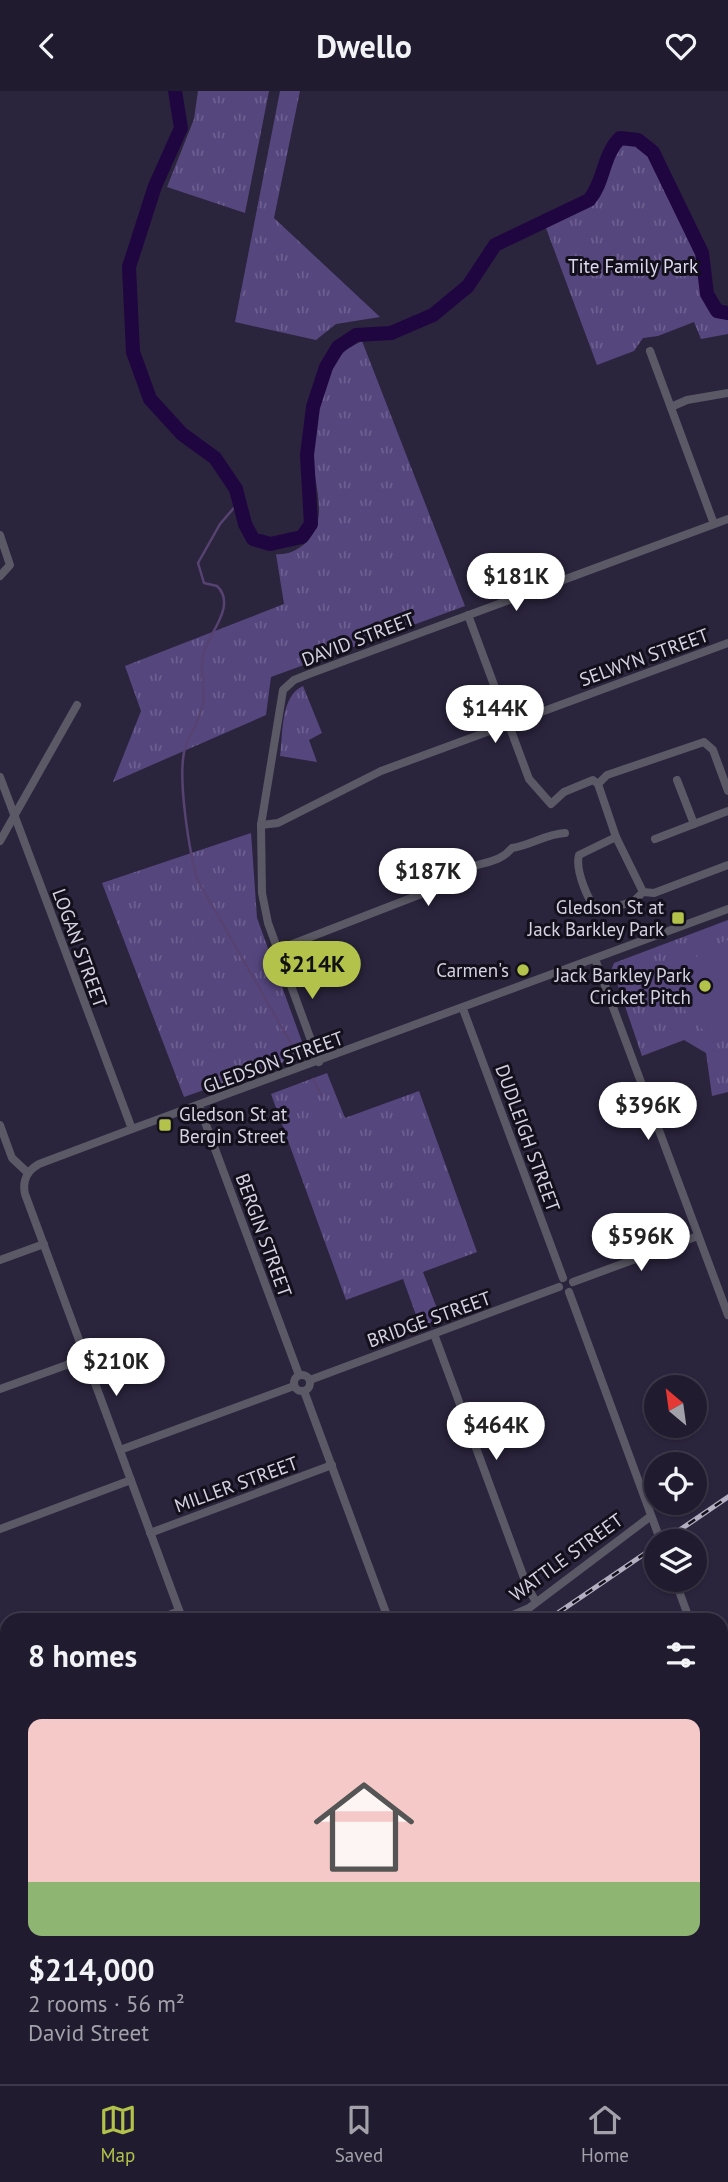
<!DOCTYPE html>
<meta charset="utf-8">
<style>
:root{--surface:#201b2e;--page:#282436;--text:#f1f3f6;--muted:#a2a1aa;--line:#3d394a;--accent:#b3c24b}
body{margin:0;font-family:"PT Sans",sans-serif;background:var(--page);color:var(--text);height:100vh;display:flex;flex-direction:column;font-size:26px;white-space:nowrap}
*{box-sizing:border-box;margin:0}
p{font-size:23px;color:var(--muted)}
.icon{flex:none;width:38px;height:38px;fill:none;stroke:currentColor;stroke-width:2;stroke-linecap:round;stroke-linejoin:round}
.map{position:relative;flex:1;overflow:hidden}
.details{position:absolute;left:0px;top:1522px;width:728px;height:471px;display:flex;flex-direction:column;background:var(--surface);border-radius:21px 21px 0 0;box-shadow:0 2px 5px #0004,0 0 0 2px var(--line)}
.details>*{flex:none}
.needle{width:46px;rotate:331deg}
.controls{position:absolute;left:644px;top:1284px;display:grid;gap:14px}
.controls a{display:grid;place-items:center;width:63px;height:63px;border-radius:50%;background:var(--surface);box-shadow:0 2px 5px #0004,0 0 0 2px var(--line);font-size:35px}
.price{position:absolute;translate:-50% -60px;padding:0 16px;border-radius:24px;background:#fff;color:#222;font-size:23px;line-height:46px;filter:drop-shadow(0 2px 4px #0008)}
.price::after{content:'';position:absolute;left:50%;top:42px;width:21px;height:16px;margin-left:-10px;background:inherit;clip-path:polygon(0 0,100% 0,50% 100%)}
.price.active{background:var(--accent);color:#111}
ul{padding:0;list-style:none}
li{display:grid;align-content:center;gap:14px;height:371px;padding:0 28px}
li+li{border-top:2px solid var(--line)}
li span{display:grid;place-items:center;height:217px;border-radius:14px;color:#555}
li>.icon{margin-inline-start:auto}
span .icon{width:126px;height:126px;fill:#fffc;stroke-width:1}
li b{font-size:30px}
h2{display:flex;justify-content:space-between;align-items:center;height:84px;padding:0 28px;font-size:30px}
header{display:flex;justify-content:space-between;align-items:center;height:91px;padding:0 28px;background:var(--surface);font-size:32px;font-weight:700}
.menu{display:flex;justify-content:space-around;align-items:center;height:98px;border-top:2px solid var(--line);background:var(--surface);font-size:19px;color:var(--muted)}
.menu a{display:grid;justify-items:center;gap:4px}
.menu .active{color:var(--accent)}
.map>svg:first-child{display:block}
.park{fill:url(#park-tufts)}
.pitch{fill:#56467e}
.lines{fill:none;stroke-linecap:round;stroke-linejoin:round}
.stream{stroke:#564371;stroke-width:2.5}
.river{stroke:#1f0640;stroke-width:14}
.minor{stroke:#5b5965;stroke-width:8}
.rail-casing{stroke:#b3afc1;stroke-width:5}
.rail{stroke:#13101b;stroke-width:2.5;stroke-dasharray:8;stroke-linecap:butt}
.poi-dot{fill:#b3c24b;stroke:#13101b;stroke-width:2.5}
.labels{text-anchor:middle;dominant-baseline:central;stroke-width:6;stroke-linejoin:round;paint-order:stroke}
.park-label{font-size:19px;fill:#dfdaf1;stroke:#13101b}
.street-label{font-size:19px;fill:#d5d2e2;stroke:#13101b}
.poi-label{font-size:19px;fill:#d5d2e2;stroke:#13101b;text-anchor:end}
</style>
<header><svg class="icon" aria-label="back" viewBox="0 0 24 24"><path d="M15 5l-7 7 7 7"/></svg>Dwello<svg class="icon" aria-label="heart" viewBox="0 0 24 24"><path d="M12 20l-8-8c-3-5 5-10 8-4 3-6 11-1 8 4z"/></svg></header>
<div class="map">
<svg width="728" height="1993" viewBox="0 0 728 1993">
<defs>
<pattern id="park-tufts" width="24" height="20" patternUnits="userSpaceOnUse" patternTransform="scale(1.75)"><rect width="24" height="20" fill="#56467e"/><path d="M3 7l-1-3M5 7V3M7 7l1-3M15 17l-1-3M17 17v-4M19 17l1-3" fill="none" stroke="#6d6090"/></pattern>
</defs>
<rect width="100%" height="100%" fill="#2b243d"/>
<g class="park">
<polygon points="198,0 269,0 245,122 167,96 194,28"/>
<polygon points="280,0 300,0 274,127 380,226 336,233 316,249 235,231"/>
<polygon points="620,47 638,49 653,61 702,162 707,202 717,219 728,222 728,243 701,248 694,231 658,245 643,247 634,260 597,274 543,129 589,109 599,97 609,58"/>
<path d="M362 250 465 515 271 586 266 624 113 691 141 620 125 575 284 513 276 463C295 465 315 449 318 429 322 410 313 385 313 364 313 338 324 280 344 261 348 257 356 253 362 250Z"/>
<path d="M303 595 322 642 309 649 317 671 280 665C283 644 280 605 303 595Z"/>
<polygon points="251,742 257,827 305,959 301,965 184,1006 102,792"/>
<polygon points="728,829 728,1001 712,1005 706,962 684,949 642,965 612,877 614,872"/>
<polygon points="327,982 345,1027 419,1000 477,1161 423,1181 441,1228 420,1235 403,1188 346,1209 271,1003"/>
</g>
<g class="pitch">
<circle cx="192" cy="851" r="8"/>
<path d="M728 849V947C698 944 673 918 682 886 688 866 711 856 728 849Z"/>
</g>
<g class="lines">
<g class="stream">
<path d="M239 411 220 433 198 472 204 492 217 495C236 513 212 539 205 558 198 577 206 593 203 612 201 627 190 642 185 657 177 685 189 761 198 790L297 963"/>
<polyline points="313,988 322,1005"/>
</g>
<path class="river" d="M175 0 181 37 155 95 129 176 133 261 150 308 182 343 215 367 236 398 245 433 253 448 270 453 302 446 311 433 307 364 313 316 326 276 338 256 356 244 391 242 433 224 468 195 495 154 589 109C605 90 602 65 620 47L638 49 653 61 702 162 707 203 717 220 728 222"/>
<g class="minor">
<polyline points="650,260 714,433"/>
<polyline points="671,316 687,309 728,302"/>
<polyline points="0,444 10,474 0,485"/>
<polyline points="468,524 529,688 551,713 564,701 593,689 598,693"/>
<polyline points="0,686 132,1038"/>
<polyline points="677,689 694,733 728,720"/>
<polyline points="261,734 278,732 381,680 728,552"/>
<polyline points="616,746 598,693 607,684 704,651 713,659 728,700"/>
<polyline points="655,748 694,733"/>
<polyline points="0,750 77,614"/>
<path d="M643 801 616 746 579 764C575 778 588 813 600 821L634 810 643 801 654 802 728 774"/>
<path d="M277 859 424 802C441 804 448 787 462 780 481 770 499 773 512 757 531 754 546 743 565 742"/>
<polyline points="595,868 728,1224"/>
<polyline points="463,918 563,1187"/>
<polyline points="319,971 268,832 262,802 261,734 283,599 294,589 309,583 728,428"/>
<polyline points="199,1015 299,1284"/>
<polyline points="0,1034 12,1067 28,1082"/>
<polyline points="0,1169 44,1153"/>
<polyline points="573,1191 698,1145"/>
<polyline points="569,1201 661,1451"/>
<polyline points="434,1243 527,1495 536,1511"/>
<circle cx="302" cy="1292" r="8"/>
<polyline points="310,1289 559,1196"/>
<polyline points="0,1298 86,1267"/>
<polyline points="304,1300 389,1530"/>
<polyline points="120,1359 294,1295"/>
<polyline points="0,1438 131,1389"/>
<polyline points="150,1442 332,1374"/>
<polyline points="675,1489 690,1530"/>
<polyline points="154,1530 179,1520"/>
<path d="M183 1530 25 1103C22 1089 27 1080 39 1073L132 1038 728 818"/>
<polyline points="499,1530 529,1517 651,1425"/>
<polyline points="0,1586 7,1584"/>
<polyline points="721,1614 728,1633"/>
<polyline points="0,1743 7,1740"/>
<polyline points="721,1801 728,1798"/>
<polyline points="115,1986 117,1993"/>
<polyline points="352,1986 354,1993"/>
<polyline points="557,1986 560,1993"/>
<polyline points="708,1986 711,1993"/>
<polyline points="23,1993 33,1986"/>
<polyline points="245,1993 264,1986"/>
</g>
<defs>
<g id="rail">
<polyline points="662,1451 728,1406"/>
<polyline points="546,1530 656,1455"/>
<polyline points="0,1902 7,1897"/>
</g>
</defs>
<use href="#rail" class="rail-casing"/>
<use href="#rail" class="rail"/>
</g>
<g class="poi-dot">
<rect x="671" y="820" width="14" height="14" rx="3.5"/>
<circle cx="523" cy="879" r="7"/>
<circle cx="705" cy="895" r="7"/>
<rect x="158" y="1027" width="14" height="14" rx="3.5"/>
</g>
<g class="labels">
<g class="park-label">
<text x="633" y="175">Tite Family Park</text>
</g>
<g class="street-label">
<text transform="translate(358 548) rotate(-21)">DAVID STREET</text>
<text transform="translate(644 566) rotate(-20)">SELWYN STREET</text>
<text transform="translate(80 857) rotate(70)">LOGAN STREET</text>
<text transform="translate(273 971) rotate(-20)">GLEDSON STREET</text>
<text transform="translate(528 1047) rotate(70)">DUDLEIGH STREET</text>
<text transform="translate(264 1144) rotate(70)">BERGIN STREET</text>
<text transform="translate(429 1228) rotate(-20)">BRIDGE STREET</text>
<text transform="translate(236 1393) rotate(-20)">MILLER STREET</text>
<text transform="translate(566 1466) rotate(-36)">WATTLE STREET</text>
</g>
<g class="poi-label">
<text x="664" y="816">Gledson St at<tspan x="664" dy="22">Jack Barkley Park</tspan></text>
<text x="509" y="879">Carmen's</text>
<text x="691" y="884">Jack Barkley Park<tspan x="691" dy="22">Cricket Pitch</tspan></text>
<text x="179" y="1023" text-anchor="start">Gledson St at<tspan x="179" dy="22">Bergin Street</tspan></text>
</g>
</g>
</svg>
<div class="controls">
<a><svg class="needle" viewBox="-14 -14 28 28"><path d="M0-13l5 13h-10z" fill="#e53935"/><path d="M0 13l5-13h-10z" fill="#a2a1aa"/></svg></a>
<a><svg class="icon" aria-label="locate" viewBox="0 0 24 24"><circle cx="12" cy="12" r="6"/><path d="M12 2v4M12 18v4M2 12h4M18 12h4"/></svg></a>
<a><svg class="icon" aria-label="layers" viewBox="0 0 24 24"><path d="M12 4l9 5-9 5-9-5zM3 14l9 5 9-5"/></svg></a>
</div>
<b class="price" style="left:516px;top:522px">$181K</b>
<b class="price" style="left:495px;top:654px">$144K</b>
<b class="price" style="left:428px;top:817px">$187K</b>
<b class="price active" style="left:312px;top:910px">$214K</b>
<b class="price" style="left:648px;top:1051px">$396K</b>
<b class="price" style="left:641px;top:1182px">$596K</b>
<b class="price" style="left:116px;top:1307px">$210K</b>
<b class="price" style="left:496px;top:1371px">$464K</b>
<section class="details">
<h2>8 homes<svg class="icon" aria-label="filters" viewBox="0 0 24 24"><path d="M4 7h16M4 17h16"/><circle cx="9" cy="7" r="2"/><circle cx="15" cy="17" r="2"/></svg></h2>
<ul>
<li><span style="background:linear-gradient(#f6c9c9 75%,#8fb573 0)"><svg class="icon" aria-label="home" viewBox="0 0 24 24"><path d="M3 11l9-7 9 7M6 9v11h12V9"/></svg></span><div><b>$214,000</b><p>2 rooms · 56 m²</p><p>David Street</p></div></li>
</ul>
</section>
</div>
<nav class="menu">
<a class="active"><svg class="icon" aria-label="map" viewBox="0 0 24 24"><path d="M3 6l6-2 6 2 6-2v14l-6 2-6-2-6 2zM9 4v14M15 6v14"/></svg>Map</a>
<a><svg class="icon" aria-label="saved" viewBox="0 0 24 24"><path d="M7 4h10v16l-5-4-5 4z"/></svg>Saved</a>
<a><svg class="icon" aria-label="home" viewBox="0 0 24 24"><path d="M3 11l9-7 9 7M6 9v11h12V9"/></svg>Home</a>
</nav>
